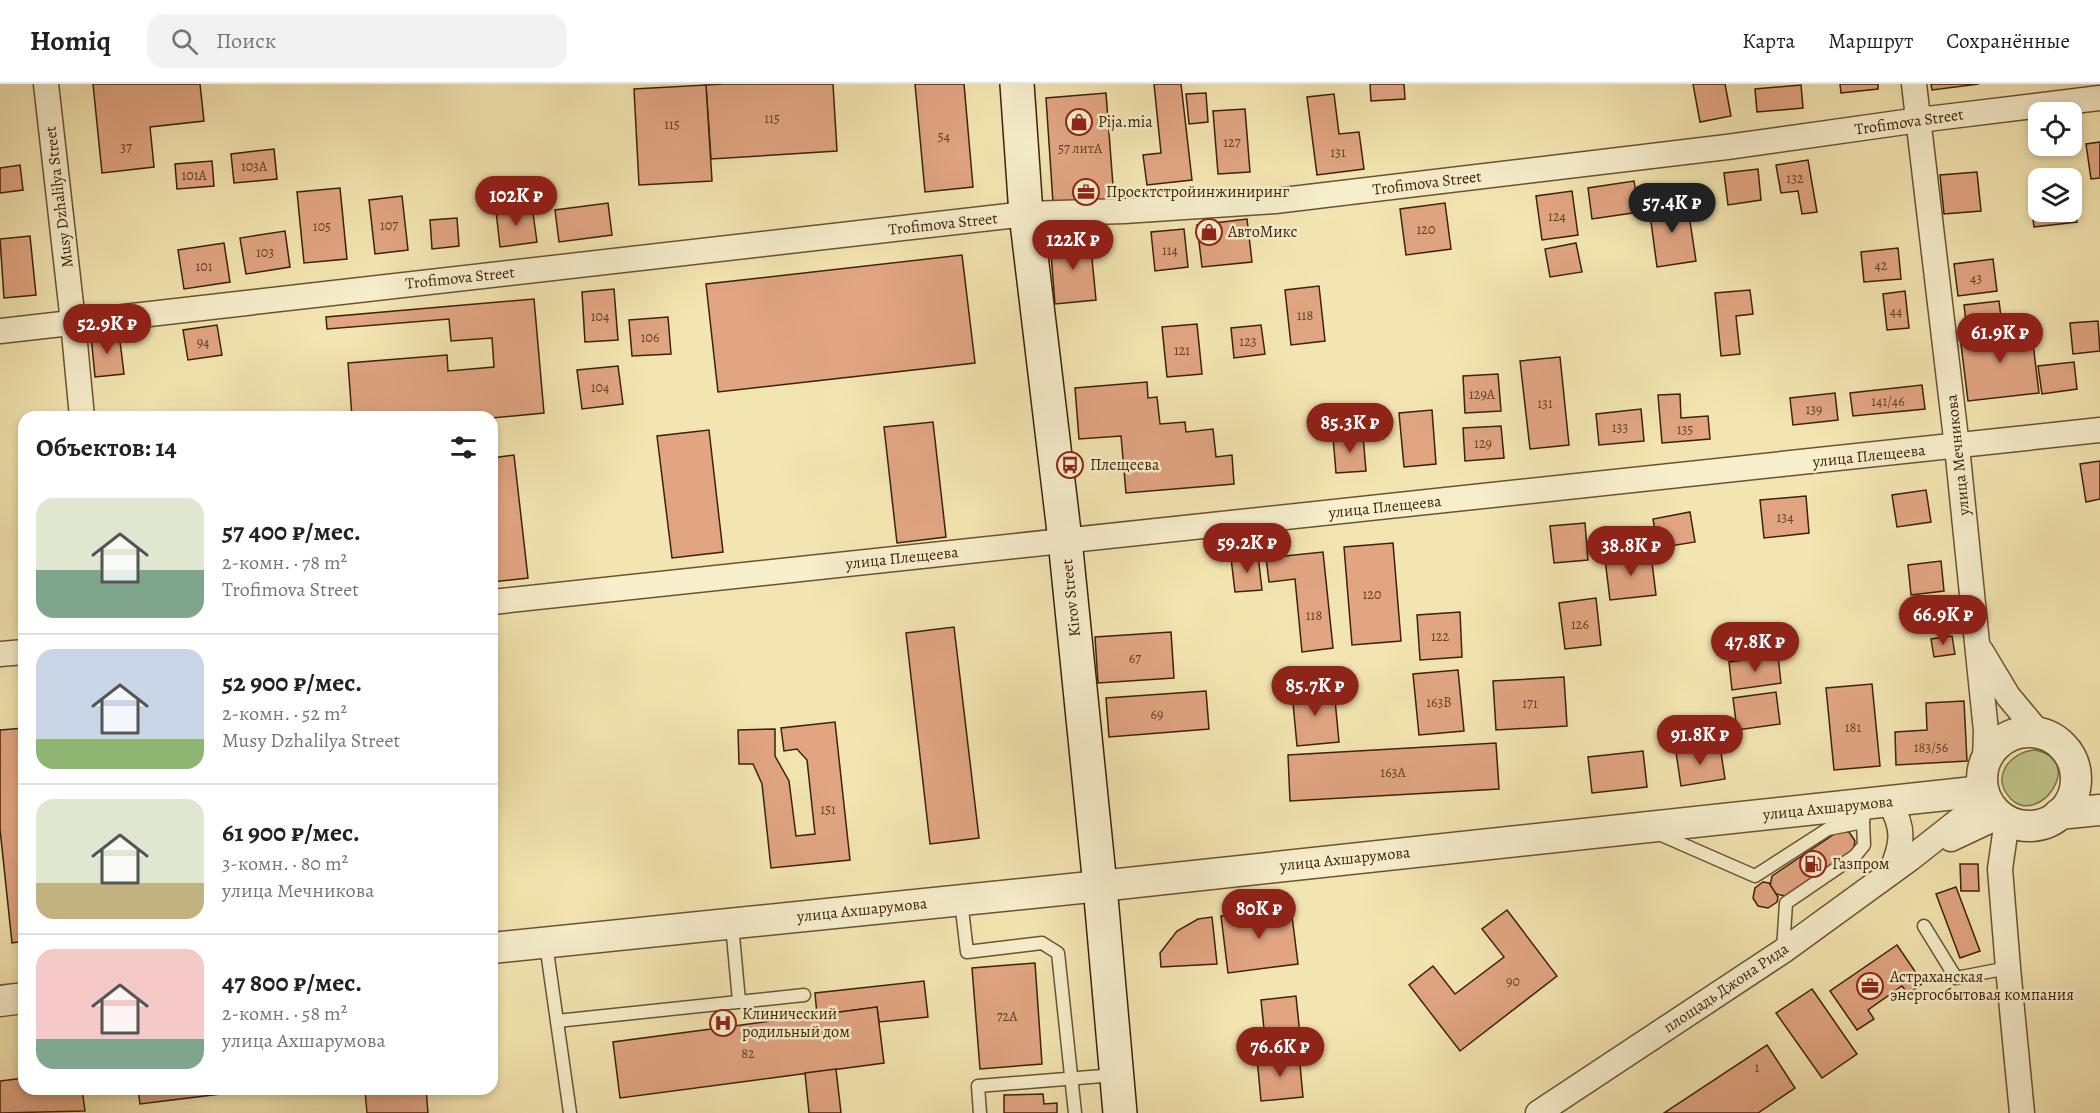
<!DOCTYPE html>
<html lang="ru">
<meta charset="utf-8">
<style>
:root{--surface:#fff;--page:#f2f2f2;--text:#222;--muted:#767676;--line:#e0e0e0;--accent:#8f2418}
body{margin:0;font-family:Alegreya,serif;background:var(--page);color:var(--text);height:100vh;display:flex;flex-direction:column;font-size:22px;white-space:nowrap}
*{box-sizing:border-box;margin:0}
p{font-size:20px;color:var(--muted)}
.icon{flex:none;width:33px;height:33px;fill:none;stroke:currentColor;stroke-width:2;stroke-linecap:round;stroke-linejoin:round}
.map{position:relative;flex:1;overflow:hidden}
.drawer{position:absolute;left:18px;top:327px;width:480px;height:684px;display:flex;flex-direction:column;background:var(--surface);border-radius:18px;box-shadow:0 3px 9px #0003}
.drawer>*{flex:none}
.tools{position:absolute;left:2028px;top:18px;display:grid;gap:12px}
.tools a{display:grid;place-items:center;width:54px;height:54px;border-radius:12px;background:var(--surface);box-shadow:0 3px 9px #0003;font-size:30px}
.price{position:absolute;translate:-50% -51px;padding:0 14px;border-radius:21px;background:var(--accent);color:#fff;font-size:20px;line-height:39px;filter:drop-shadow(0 2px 3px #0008)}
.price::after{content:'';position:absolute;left:50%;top:36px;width:18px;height:14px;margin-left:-9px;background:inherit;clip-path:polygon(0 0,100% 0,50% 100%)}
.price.selected{background:#222;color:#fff}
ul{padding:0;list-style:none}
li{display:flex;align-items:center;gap:18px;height:150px;padding:0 18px}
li+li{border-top:2px solid var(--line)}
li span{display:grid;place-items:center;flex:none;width:168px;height:120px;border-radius:18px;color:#555}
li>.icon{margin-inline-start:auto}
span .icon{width:72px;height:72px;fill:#fffc;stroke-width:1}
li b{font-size:26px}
h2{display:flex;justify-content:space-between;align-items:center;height:72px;padding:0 18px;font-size:26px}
header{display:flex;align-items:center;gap:36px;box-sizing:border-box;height:84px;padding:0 30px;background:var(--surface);border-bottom:2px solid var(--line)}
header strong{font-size:28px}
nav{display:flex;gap:33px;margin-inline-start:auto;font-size:21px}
.search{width:420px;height:54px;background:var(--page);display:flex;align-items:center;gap:15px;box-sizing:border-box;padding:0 21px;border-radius:18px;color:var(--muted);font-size:22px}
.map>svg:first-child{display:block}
.green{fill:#bfc388;stroke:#7e7248;stroke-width:1.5}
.building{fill:#e1a582;stroke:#3c2208;stroke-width:1.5}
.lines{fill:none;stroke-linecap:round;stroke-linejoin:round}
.service-casing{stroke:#6a5332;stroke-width:15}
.minor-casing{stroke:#6a5332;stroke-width:27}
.tertiary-casing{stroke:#6a5332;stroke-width:33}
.secondary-casing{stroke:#3c2208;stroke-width:36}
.service{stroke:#f7eecc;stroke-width:12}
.minor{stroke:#f7eecc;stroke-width:24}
.tertiary{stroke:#f7eecc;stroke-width:30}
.secondary{stroke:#f7eecc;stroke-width:33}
.labels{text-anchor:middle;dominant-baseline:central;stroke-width:5;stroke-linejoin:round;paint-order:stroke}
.number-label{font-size:14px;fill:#654326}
.poi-label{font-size:16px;fill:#3c2208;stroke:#f7eecc;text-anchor:start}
.street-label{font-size:16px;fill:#3c2208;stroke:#f7eecc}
</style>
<header>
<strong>Homiq</strong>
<div class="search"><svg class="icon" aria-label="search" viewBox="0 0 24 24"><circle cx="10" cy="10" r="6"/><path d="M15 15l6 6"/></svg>Поиск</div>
<nav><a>Карта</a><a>Маршрут</a><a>Сохранённые</a></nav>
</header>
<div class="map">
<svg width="2100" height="1029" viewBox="0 0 2100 1029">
<rect width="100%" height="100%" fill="#f3e5b1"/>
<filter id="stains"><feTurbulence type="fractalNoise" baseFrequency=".00333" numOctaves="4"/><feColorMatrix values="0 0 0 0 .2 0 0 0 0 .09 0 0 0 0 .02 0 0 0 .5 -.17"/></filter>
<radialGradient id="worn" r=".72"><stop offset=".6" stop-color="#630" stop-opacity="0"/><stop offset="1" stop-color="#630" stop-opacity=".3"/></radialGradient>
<path class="green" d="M2035 666C2087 676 2039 743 2011 715 1990 694 2009 668 2035 666Z"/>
<g class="building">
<polygon points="93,0 200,0 204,37 150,43 154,83 102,89"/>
<polygon points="724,0 833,0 837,67 711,75 706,1"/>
<polygon points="915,0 964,0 973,103 925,108"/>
<polygon points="1154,0 1181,0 1192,96 1147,101 1143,71 1161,69"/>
<polygon points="1370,0 1404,0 1405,15 1371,17"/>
<polygon points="1693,0 1725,0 1731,32 1700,38"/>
<polygon points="1840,0 1878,0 1878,5 1841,9"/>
<polygon points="1931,0 1979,0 1932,6"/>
<polygon points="706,1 712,97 639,101 634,5"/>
<polygon points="1801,1 1803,24 1757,28 1755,5"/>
<polygon points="1106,9 1114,115 1053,119 1046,14"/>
<polygon points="1206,9 1208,38 1189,40 1186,10"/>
<polygon points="1334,10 1339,50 1359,48 1364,85 1317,91 1307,13"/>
<polygon points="1245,25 1250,88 1218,90 1213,27"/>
<polygon points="2100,58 2100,94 2091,95 2086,60"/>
<polygon points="274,65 277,95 234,99 231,70"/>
<polygon points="1808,76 1817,128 1802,130 1798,107 1781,109 1776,81"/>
<polygon points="212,77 214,102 177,105 175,80"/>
<polygon points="20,81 23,106 0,109 0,84"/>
<polygon points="1758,85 1761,116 1728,121 1724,89"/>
<polygon points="1977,88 1981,127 1944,130 1940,91"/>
<polygon points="1634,97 1639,128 1592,135 1588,104"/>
<polygon points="340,104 347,175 304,179 297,108"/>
<polygon points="1572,107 1578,151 1542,156 1536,112"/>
<polygon points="2072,107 2073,107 2077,138 2034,143 2030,112 2038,111 2038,128 2072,128"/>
<polygon points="402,112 408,166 375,170 369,116"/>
<polygon points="1687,118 1696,177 1657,183 1649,123"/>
<polygon points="608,119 612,151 559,158 555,126"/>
<polygon points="1445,119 1451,165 1406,171 1400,125"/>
<polygon points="532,122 537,158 500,163 496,127"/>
<polygon points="457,134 459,162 432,165 430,136"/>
<polygon points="1247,135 1252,178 1202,183 1197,141"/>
<polygon points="1184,145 1188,183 1155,187 1151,148"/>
<polygon points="285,147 290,183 246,190 240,154"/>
<polygon points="30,152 36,211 4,214 0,155"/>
<polygon points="1090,154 1096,216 1055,220 1050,157"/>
<polygon points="224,159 230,198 184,205 178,166"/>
<polygon points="1576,159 1582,188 1550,193 1545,165"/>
<polygon points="1898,164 1901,195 1864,198 1861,168"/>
<polygon points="962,171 975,279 718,308 706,200"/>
<polygon points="1993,175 1997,207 1958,212 1954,180"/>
<polygon points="1319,202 1325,257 1291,261 1285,206"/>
<polygon points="614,205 618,256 585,258 582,208"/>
<polygon points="1750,206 1753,230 1736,232 1740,270 1721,272 1715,209"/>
<polygon points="1905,207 1909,244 1887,246 1883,210"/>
<polygon points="534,215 544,329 492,334 352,333 348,279 447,271 448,287 494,283 492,254 451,257 449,235 327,245 326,233"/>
<polygon points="1999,217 2002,241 1967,245 1964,221"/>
<polygon points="668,233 671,270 632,272 629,236"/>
<polygon points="2098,237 2100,267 2073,270 2070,239"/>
<polygon points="1197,240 1202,290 1167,293 1162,243"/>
<polygon points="217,241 222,271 188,276 183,246"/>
<polygon points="1261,241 1265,270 1234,274 1231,244"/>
<polygon points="2031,243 2039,309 1968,317 1960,252"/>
<polygon points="119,249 124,290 95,293 91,252"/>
<polygon points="1560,273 1569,361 1530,365 1520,277"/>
<polygon points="2074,278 2077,305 2042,310 2038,282"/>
<polygon points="618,282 623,320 582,325 577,286"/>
<polygon points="1498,290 1501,327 1465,329 1463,292"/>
<polygon points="1147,298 1148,314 1157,313 1160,340 1185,338 1186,348 1213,345 1216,373 1232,371 1234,400 1126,409 1121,352 1079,355 1075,304"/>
<polygon points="1922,301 1925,325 1853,332 1850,309"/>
<polygon points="1835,309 1838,336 1793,341 1790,314"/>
<polygon points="1680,310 1681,334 1708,332 1710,355 1662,359 1658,311"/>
<polygon points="1641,325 1644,357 1599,361 1596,330"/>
<polygon points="1432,326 1436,380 1404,383 1399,329"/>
<polygon points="933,338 946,453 897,459 884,343"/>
<polygon points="1501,342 1504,374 1465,377 1463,344"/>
<polygon points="709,346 723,468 672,474 657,352"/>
<polygon points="1363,351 1366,387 1336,389 1333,353"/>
<polygon points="514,371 528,494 492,498 492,374"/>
<polygon points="2100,377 2100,415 2086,418 2080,380"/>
<polygon points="1926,406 1931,438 1897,443 1892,411"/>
<polygon points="1806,412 1809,449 1764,454 1760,416"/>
<polygon points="1690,428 1695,458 1658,464 1653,435"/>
<polygon points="1585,439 1588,476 1554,479 1550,442"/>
<polygon points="1393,459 1401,557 1352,561 1344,463"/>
<polygon points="1323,468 1333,564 1302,568 1295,495 1269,498 1266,474"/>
<polygon points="1651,470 1656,511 1610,516 1605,475"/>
<polygon points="1258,471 1262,506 1235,508 1231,474"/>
<polygon points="1941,477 1944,507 1911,511 1908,481"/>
<polygon points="1596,514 1601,561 1565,565 1559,519"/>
<polygon points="1460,528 1462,573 1420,576 1417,531"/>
<polygon points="954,543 979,754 930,760 906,549"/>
<polygon points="1171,548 1174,594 1098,599 1095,553"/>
<polygon points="1952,552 1955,570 1934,573 1931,555"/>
<polygon points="1778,572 1781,599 1732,606 1729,578"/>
<polygon points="1458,586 1464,647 1419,651 1413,590"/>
<polygon points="1564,593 1567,642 1496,646 1493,597"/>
<polygon points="1872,600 1880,682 1834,686 1826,604"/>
<polygon points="1334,605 1339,658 1297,662 1292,608"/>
<polygon points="1206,607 1209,645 1109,653 1106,614"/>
<polygon points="1776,608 1780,640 1737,646 1733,614"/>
<polygon points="1964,617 1967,677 1896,681 1895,648 1927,646 1926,619"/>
<polygon points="835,638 850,776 771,784 762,700 753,680 739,680 738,646 775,645 775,672 789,697 796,752 815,750 807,676 797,665 784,667 781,644"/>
<polygon points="24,644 24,857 12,859 0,745 0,646"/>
<polygon points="1496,659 1499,705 1290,717 1288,671"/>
<polygon points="1720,662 1725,695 1681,702 1676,668"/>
<polygon points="1643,667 1647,703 1592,709 1588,673"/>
<polygon points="1839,747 1849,748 1855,757 1853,767 1786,812 1776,810 1770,802 1772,792"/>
<polygon points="1960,780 1978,780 1979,807 1961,807"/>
<polygon points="1763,798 1769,799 1778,813 1777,818 1768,824 1758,822 1753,814 1755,804"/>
<polygon points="1956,803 1980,867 1960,874 1936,810"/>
<polygon points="1291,824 1298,880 1228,889 1221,832"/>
<polygon points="1507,826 1557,892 1460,967 1409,901 1433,882 1455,910 1504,873 1482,845"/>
<polygon points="1212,833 1217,880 1161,883 1160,869 1177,847 1198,835"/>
<polygon points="1897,861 1923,899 1908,910 1902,902 1868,926 1874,935 1857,946 1830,907"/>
<polygon points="1035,879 1042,980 980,985 972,884"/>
<polygon points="924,897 928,933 879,938 877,923 817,931 815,909"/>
<polygon points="1812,905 1857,970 1822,994 1776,929"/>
<polygon points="1296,912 1300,951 1265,955 1261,916"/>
<polygon points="877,923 884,979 620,1014 613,958"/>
<polygon points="1767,961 1795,1004 1758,1029 1664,1029"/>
<polygon points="1299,970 1303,1013 1261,1017 1257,974"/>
<polygon points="836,985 841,1029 809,1029 805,989"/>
<polygon points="24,994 24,1005 82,1005 85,1027 0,1029 0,997"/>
<polygon points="82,1005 121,1005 83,1010"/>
<polygon points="138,1005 261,1005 140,1020"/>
<polygon points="384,1005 426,1005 428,1029 367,1029 365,1007"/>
<polygon points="1043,1010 1044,1020 1057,1019 1057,1029 1004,1029 1004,1011"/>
</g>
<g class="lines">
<defs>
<g id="service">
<polyline points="1659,750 1755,792 1828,745 1863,738 1865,721"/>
<polyline points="961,817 967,868 1042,859 1058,869 1075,1029"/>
<polyline points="732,841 739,917"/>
<polyline points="1924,842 1956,894 2008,884"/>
<polyline points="546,860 570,1029"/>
<polyline points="1783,866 1786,819 1855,772 1864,761 1863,738"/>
<polyline points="557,937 804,911"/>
<polyline points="980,1029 978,1002 1115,991"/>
</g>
<g id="minor">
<polyline points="46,0 73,238 82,333"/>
<polyline points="1914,0 1957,363 1986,647 1985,676"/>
<polyline points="0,247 1026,130 1124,127 1275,117 1727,63 1919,36 2100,14"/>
<polyline points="492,518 2100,346"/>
<polyline points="1981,567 2008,612 2038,648"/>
<polyline points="0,570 24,568"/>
<path d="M1889 718C1905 744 1903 760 1891 787"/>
<polyline points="2007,736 2000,785 2008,884 2022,1029"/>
<polyline points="1951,755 2000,732"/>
<polyline points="1538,1029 1783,867 1911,774 1986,715"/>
</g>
<g id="tertiary">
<circle cx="2029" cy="695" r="47"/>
<polyline points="2059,730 2100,726"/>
<polyline points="492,864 1100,802 1983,707"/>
<polyline points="0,917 24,914"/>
</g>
<polyline id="secondary" points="1017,0 1026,130 1065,456 1100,802 1120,1029"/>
</defs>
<use href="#service" class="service-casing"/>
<use href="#minor" class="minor-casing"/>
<use href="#tertiary" class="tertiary-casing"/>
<use href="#secondary" class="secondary-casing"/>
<use href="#service" class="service"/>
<use href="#minor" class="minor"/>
<use href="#tertiary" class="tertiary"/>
<use href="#secondary" class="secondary"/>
</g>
<defs>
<symbol id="shop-ring" viewBox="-11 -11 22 22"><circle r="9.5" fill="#f7eecc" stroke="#8f2418" stroke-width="1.5"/><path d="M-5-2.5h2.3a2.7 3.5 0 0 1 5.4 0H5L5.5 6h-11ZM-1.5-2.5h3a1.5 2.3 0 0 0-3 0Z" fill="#8f2418"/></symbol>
<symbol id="office-ring" viewBox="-11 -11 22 22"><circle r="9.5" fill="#f7eecc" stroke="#8f2418" stroke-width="1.5"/><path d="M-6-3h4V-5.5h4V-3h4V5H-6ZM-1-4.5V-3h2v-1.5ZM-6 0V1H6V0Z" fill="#8f2418"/></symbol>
<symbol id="bus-ring" viewBox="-11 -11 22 22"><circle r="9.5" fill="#f7eecc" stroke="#8f2418" stroke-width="1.5"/><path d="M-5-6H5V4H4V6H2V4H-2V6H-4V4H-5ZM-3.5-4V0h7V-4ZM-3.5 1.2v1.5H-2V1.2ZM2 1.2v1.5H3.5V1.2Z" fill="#8f2418"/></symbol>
<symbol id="fuel-ring" viewBox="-11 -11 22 22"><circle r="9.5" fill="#f7eecc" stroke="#8f2418" stroke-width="1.5"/><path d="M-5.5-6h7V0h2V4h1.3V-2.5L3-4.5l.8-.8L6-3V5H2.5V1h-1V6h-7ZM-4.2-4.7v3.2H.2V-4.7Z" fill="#8f2418"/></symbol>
<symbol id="hospital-ring" viewBox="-11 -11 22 22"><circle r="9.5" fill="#f7eecc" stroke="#8f2418" stroke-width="1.5"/><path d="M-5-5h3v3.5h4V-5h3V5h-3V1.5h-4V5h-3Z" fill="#8f2418"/></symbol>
</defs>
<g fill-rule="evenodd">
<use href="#shop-ring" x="1064" y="23" width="30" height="30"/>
<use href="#office-ring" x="1071" y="93" width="30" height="30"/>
<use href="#shop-ring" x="1194" y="133" width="30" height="30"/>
<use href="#bus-ring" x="1055" y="366" width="30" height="30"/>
<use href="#fuel-ring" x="1798" y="765" width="30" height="30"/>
<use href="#office-ring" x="1855" y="887" width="30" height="30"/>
<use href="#hospital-ring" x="708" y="924" width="30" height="30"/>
</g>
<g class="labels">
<g class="number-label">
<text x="772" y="34">115</text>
<text x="672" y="40">115</text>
<text x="944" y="52">54</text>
<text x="1232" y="58">127</text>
<text x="126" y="63">37</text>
<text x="1080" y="64">57 литА</text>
<text x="1338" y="68">131</text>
<text x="254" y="82">103А</text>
<text x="194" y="91">101А</text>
<text x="1795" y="94">132</text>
<text x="1557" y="132">124</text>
<text x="389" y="141">107</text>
<text x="322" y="142">105</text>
<text x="1426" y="145">120</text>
<text x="1170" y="166">114</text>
<text x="265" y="168">103</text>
<text x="1881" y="181">42</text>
<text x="204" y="182">101</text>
<text x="1976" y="194">43</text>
<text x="1896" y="227">44</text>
<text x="1305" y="231">118</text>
<text x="600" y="232">104</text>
<text x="650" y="253">106</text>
<text x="1248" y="257">123</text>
<text x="203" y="258">94</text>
<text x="1182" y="266">121</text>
<text x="600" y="303">104</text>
<text x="1482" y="310">129А</text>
<text x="1888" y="317">141/46</text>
<text x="1545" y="319">131</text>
<text x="1814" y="325">139</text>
<text x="1620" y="343">133</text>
<text x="1685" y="345">135</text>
<text x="1483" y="359">129</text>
<text x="1785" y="433">134</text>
<text x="1372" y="510">120</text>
<text x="1314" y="531">118</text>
<text x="1580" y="540">126</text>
<text x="1440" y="552">122</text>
<text x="1135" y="574">67</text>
<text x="1439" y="618">163В</text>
<text x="1530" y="619">171</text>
<text x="1157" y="630">69</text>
<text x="1853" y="643">181</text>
<text x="1931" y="663">183/56</text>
<text x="1393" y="688">163А</text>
<text x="828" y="725">151</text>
<text x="1513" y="897">90</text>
<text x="1007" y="932">72А</text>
<text x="748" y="969">82</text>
<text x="1757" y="983">1</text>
</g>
<g class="poi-label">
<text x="1098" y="38">Pija.mia</text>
<text x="1106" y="108">Проектстройинжиниринг</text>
<text x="1228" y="148">АвтоМикс</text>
<text x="1090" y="381">Плещеева</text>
<text x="1832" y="780">Газпром</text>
<text x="1890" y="893">Астраханская<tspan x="1890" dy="18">энергосбытовая компания</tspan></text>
<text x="742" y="930">Клинический<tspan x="742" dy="18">родильный дом</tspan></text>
</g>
<g class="street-label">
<text transform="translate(1909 38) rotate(-8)">Trofimova Street</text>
<text transform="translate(1427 99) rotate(-7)">Trofimova Street</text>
<text transform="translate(59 113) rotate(-97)">Musy Dzhalilya Street</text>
<text transform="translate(943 140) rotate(-6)">Trofimova Street</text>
<text transform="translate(460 194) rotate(-6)">Trofimova Street</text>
<text transform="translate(1958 371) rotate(-96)">улица Мечникова</text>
<text transform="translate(1869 372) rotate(-6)">улица Плещеева</text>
<text transform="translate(1385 423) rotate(-6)">улица Плещеева</text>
<text transform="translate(902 474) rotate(-6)">улица Плещеева</text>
<text transform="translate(1071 514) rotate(-96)">Kirov Street</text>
<text transform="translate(1828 724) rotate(-6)">улица Ахшарумова</text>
<text transform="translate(1345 775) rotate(-6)">улица Ахшарумова</text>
<text transform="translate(862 826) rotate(-6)">улица Ахшарумова</text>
<text transform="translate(1726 904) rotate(-34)">площадь Джона Рида</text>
</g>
</g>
<rect width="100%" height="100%" filter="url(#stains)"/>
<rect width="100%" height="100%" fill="url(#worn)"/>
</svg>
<div class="tools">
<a><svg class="icon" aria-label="locate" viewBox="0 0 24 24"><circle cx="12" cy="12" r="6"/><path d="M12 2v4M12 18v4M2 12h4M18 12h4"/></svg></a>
<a><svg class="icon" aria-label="layers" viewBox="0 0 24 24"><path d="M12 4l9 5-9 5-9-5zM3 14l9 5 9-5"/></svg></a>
</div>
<b class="price" style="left:516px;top:143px">102K ₽</b>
<b class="price selected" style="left:1672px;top:150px">57.4K ₽</b>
<b class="price" style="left:1073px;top:187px">122K ₽</b>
<b class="price" style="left:107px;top:271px">52.9K ₽</b>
<b class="price" style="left:2000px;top:280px">61.9K ₽</b>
<b class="price" style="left:1350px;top:370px">85.3K ₽</b>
<b class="price" style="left:1247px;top:490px">59.2K ₽</b>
<b class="price" style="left:1631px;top:493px">38.8K ₽</b>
<b class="price" style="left:1943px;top:562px">66.9K ₽</b>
<b class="price" style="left:1755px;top:589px">47.8K ₽</b>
<b class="price" style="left:1315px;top:633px">85.7K ₽</b>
<b class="price" style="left:1700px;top:682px">91.8K ₽</b>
<b class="price" style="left:1259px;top:856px">80K ₽</b>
<b class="price" style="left:1280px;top:994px">76.6K ₽</b>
<section class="drawer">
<h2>Объектов: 14<svg class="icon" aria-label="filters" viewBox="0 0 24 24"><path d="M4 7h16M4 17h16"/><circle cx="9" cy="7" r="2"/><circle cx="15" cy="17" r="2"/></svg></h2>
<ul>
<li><span style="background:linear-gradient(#dfe7d0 60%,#7fa58c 0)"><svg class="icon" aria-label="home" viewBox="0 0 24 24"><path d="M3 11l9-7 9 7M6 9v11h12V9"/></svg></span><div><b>57 400 ₽/мес.</b><p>2-комн. · 78 m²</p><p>Trofimova Street</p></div></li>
<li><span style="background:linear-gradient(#c9d6e8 75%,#8fb573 0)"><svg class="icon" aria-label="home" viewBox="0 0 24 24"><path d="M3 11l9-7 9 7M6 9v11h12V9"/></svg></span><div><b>52 900 ₽/мес.</b><p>2-комн. · 52 m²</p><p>Musy Dzhalilya Street</p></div></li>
<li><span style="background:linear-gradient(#dfe7d0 70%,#c2b280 0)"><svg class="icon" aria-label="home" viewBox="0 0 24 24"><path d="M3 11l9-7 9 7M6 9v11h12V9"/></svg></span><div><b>61 900 ₽/мес.</b><p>3-комн. · 80 m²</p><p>улица Мечникова</p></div></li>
<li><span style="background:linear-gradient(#f6c9c9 75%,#7fa58c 0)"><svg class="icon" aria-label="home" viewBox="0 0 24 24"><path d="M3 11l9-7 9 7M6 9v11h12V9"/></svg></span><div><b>47 800 ₽/мес.</b><p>2-комн. · 58 m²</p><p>улица Ахшарумова</p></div></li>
</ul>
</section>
</div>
